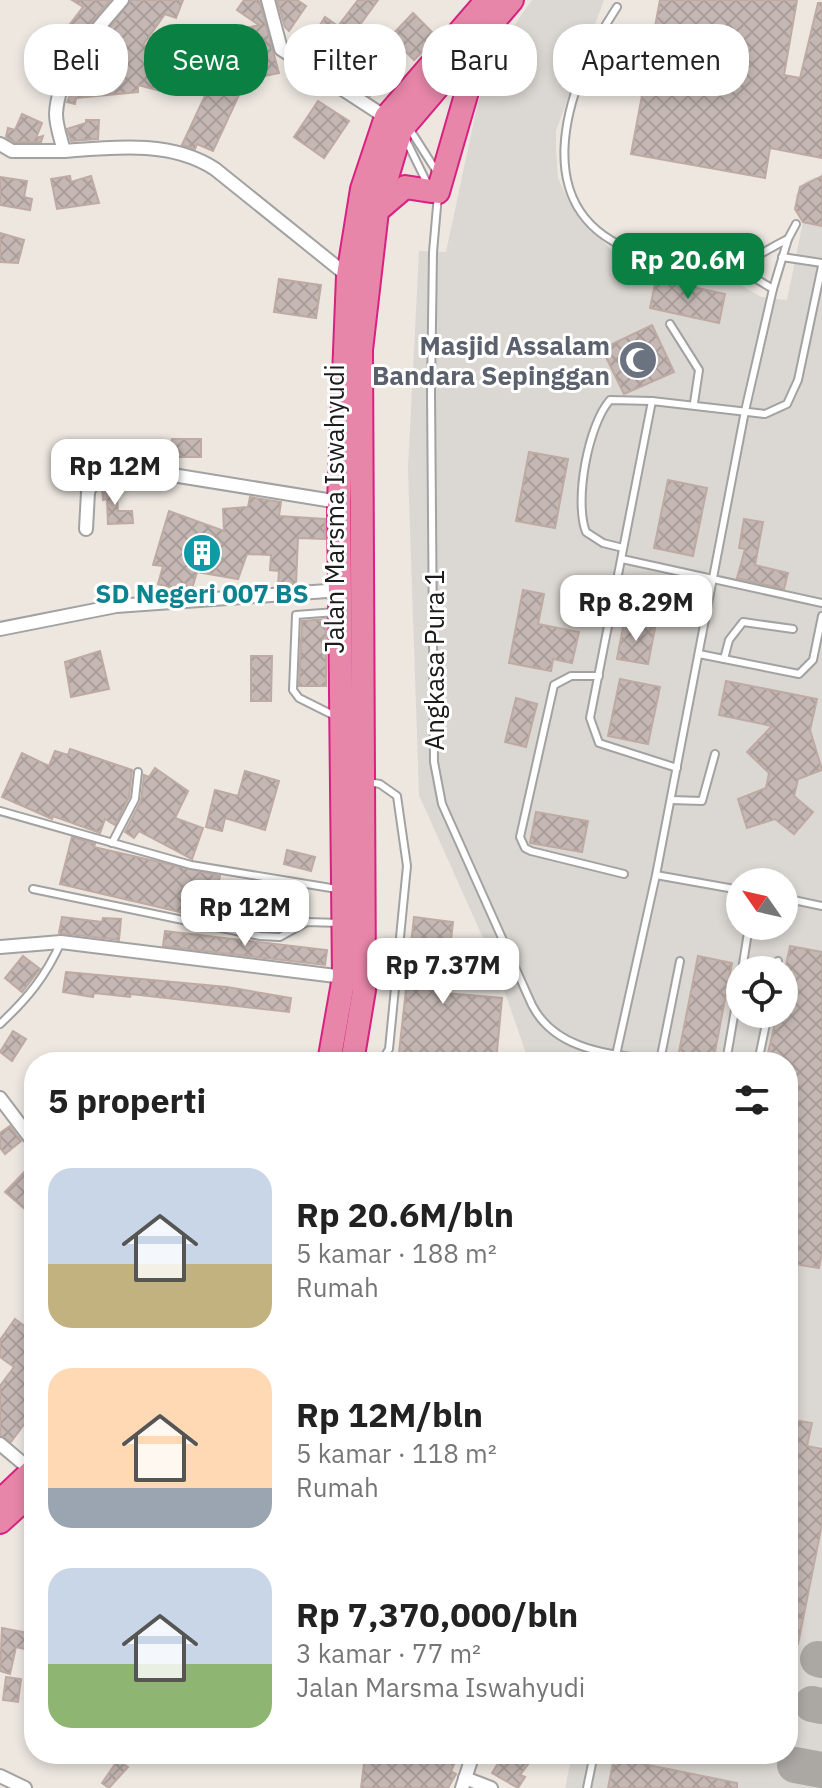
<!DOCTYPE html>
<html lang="id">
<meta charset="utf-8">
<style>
:root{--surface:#fff;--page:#f6f6f6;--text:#222;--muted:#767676;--accent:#0b8043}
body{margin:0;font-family:"IBM Plex Sans",sans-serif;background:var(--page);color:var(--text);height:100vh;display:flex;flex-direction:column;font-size:30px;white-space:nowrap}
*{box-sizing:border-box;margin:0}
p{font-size:26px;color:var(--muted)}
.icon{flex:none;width:44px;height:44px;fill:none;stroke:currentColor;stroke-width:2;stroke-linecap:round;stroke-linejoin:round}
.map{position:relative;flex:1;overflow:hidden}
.sheet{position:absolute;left:24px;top:1052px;width:774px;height:712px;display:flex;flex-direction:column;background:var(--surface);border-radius:32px;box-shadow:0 4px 12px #0003}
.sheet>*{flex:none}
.guide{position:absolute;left:24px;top:24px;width:774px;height:72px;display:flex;gap:16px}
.needle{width:52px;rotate:304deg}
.fabs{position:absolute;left:726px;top:868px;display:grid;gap:16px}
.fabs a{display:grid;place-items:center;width:72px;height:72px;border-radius:50%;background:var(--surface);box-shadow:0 4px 12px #0003;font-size:40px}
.price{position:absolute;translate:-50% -68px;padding:0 18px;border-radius:16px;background:#fff;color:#222;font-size:26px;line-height:52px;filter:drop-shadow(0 2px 4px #0008)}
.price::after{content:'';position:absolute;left:50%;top:48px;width:24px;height:18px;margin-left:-12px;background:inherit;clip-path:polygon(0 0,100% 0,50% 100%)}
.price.selected{background:var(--accent);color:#fff}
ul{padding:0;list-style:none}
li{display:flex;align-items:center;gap:24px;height:200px;padding:0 24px}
li span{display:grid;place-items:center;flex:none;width:224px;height:160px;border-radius:24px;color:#555}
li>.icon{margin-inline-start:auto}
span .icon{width:96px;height:96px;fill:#fffc;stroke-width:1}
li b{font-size:34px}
h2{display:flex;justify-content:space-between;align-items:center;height:96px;padding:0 24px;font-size:34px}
.chip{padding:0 28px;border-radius:32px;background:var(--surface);box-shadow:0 4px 12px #0003;font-size:28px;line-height:72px}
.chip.selected{background:var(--accent);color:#fff}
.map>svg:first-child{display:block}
.airport{fill:#dbd7d2;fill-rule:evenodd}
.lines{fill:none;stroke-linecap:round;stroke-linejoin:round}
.taxiway{stroke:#aba8a4;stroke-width:36}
.building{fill:url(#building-cross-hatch);stroke:#bfaaa3;stroke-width:2}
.lane-casing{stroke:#a2a2a2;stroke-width:10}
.street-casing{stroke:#a2a2a2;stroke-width:16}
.highway-casing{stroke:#d82180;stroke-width:26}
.lane{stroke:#fff;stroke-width:6}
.street{stroke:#fff;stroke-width:12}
.highway{stroke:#e786a9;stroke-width:22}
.labels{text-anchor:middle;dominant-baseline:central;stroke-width:6;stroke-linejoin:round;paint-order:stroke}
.worship-label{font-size:26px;font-weight:bold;fill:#5b616d;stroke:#fff;text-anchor:end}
.street-label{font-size:26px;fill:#1b1b1b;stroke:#fff}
.culture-label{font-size:26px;font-weight:bold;fill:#0d838f;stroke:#fff}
</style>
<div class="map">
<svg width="822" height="1788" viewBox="0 0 822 1788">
<defs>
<pattern id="building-cross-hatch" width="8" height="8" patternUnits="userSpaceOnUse" patternTransform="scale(2)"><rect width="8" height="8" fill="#c5b8b4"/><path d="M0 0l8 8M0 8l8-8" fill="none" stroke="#a99e9a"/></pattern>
</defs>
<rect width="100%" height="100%" fill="#ede7e0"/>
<path class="airport" d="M532 0H604L556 131V149L558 178 570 204 610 249 658 270 739 284 761 297 787 300 803 222 795 209 796 195 805 182 815 177 820 179 822 171V1788H565L572 1754H788V1062H529L496 967 419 795 408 469 419 251 446 252 478 102 497 50ZM740 882H784V926H740ZM740 970H784V1014H740Z"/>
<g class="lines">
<g class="taxiway">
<polyline points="818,1659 822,1660"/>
<polyline points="812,1704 822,1706"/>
<polyline points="795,1765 822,1770"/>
</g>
</g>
<g class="building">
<polygon points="72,0 110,0 72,47 50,94 38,87 69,35 64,32 83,7"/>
<polygon points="131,0 183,0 176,18 165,14 143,45 178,56 178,49 195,49 195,68 251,53 246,28 259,25 237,10 244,0 259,0 279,73 246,80 213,151 197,144 195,149 182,145 211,83 162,87 161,91 138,85 138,92 76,98 75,104 67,102 87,57"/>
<polygon points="277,0 297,0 306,6 289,31 285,27"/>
<polygon points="358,0 378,0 346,44 373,64 393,34 413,13 437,37 414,60 403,49 370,96 303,52 325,17 338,26"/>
<polygon points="660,0 797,0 784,75 800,78 818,3 822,3 822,158 770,148 765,178 631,154"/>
<polygon points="318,101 349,121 324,158 294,137"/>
<polygon points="22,114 42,123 36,138 43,136 41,142 14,142 6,137 8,128 15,130"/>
<polygon points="86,120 99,120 98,139 71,141 67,129 86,123"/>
<polygon points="70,176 71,182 91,176 99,203 57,209 51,179"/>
<polygon points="822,176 822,226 803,222 795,209 800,187"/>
<polygon points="0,177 27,181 24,197 32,199 30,210 0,205"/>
<polygon points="0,233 24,240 18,263 0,262"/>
<polygon points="279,279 321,285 316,318 274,312"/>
<polygon points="656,279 725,294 719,323 650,308"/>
<polygon points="652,325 674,372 624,394 602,349"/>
<rect x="172" y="439" width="29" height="18"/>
<polygon points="529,452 568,459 555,528 516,521"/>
<polygon points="668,480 707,488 693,556 654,548"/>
<polygon points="116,484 118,511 132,511 133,523 108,524 107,499 103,500 102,487"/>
<polygon points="250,497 281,502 279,516 325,519 325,539 298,538 296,584 278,585 279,571 270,570 271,555 247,554 238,579 197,572 191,592 185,592 158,584 163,566 153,565 169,511 224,531 223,509 248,507"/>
<polygon points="744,519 763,522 755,565 788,573 784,589 737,578 745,549 739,548"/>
<polygon points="523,590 544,594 538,624 579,632 572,663 553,659 551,671 509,663"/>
<polygon points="326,619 326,686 299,686 302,621"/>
<polygon points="624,622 655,628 648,664 617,659"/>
<polygon points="100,651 109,689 71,697 65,662"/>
<polygon points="251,656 272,656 271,701 251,701"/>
<polygon points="620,679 660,687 648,744 608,736"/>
<polygon points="726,681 817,699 810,730 822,770 798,779 794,796 813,812 794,834 775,819 747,828 738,799 766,788 769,773 747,752 772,726 719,715"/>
<polygon points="516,698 537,704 526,747 505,742"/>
<polygon points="70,749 132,770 129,797 115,825 105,819 100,833 53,816 52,819 2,797 22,753 49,766 55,751 68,755"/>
<polygon points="155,768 188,791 175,818 203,828 192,859 139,831 134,838 125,832 141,801 144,775 149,777"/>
<polygon points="245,771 279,781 265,830 225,818 222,831 206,827 215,790 238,796"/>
<polygon points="536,812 588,821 582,852 530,843"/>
<polygon points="72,837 95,844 94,847 220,876 210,919 60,884"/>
<polygon points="287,850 315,857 311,871 284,864"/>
<polygon points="234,882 279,888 274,931 229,923"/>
<polygon points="62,917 102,922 103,918 121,919 119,940 59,933"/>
<polygon points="414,917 453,922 445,993 502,998 496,1062 398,1062"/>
<polygon points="165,931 327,950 325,965 163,946"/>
<polygon points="790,946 822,952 822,1253 819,1268 788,1263 788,1062 766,1062 777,1014 784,1014 784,975"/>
<polygon points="23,956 40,969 22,992 5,978"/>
<polygon points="698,956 732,963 713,1062 678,1057"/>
<polygon points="66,972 227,987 291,998 289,1012 131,994 130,997 94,993 93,997 63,992"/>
<polygon points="13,1031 26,1039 12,1061 0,1052"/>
<polygon points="10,1126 21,1141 5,1154 0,1148 0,1133"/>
<polygon points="34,1162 34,1217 5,1192"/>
<polygon points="15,1319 34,1333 34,1379 29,1386 34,1390 34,1411 11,1442 0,1435 0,1386 14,1367 0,1357 0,1340"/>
<polygon points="788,1419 812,1423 807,1446 822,1449 822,1524 798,1644 788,1642"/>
<polygon points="2,1628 28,1633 25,1649 16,1647 10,1674 0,1671"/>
<polygon points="6,1677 21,1679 18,1702 3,1700"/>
<polygon points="403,1754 459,1754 451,1771 456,1774 448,1788 361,1788 365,1756 420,1763"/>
<polygon points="504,1754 536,1754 520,1775 525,1777 518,1788 492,1773"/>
<polygon points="614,1758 737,1783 737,1788 608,1788"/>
<polygon points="118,1760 128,1767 109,1788 102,1783"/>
</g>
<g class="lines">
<defs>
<g id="lane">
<path d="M617 7C564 87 520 220 647 255 672 262 705 270 732 265 750 262 771 247 788 239"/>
<polyline points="409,128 437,172"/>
<polyline points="405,138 428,185"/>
<path d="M438 195 433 252 431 392 434 762 442 804 532 1005C557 1054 617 1054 666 1062"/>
<polyline points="782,257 822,263"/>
<polyline points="733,265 773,289"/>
<polyline points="670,324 699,370 694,403"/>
<path d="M623 548 603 543 586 532C574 501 588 425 610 400L652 401"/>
<polyline points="622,559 822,603"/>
<polyline points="336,612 296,615 293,690 299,698 337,717"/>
<polyline points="699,654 799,674 813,660 822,616"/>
<polyline points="724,659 729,640 743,622 793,629"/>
<polyline points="599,676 571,676 554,685 520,837 525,848 531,851 624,874"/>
<polyline points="677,768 599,743 590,718 652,401 765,414 787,404 798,380 822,266"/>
<polyline points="368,782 380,784 397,796 407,866 389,1049 381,1062"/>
<polyline points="671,800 702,801 715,754"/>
<polyline points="0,811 191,865 337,889"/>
<polyline points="112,843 135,799 138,772"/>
<polyline points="656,875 740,890"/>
<polyline points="33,889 260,936 280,937 307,922 340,923"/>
<polyline points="784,898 822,906"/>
<polyline points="742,970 749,926"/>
<polyline points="777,970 778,961"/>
<path d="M0 1024C27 999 46 976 61 942"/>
<polyline points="660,1061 680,961"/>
<polyline points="618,1062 616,1055 656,875 745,411 773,289 788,239 796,224"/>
<polyline points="726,1062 740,981"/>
<polyline points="758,1062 768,1014"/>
<polyline points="587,1788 594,1754"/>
</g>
<g id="street">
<path d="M122 0C95 32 58 69 56 114 56 126 61 139 64 151 113 147 172 140 215 169L348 276"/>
<polyline points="268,0 281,49 390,120"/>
<polyline points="0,144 12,151 64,151"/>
<polyline points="86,529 88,492 94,480 132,470 154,472 339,502"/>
<polyline points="0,629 116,606 341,590"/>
<polyline points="0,947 61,942 344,977"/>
<polyline points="0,1098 34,1143"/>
<polyline points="0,1444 32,1471"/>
<polyline points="0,1776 25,1788"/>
<polyline points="465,1778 491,1788"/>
<polyline points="462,1788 473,1754"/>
</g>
<g id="highway">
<polyline points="438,192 481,43"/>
<polyline points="378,210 405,187 431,191"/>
<polyline points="329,1062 344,977 339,502 348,276 362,189 386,117 487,0"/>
<polyline points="352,1062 364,990 361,350 377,211 401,130 512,0"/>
<polyline points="0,1501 34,1469"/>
<polyline points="0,1522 34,1491"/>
</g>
</defs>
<use href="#lane" class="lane-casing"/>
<use href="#street" class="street-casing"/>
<use href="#highway" class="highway-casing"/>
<use href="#lane" class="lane"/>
<use href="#street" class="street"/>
<use href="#highway" class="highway"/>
</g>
<defs>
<symbol id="mosque-disc" viewBox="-11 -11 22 22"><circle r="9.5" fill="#6b7280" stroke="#fff"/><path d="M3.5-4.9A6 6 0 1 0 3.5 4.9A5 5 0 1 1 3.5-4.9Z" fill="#fff"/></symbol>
<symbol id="building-disc" viewBox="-11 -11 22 22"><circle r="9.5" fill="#0f9aa8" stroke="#fff"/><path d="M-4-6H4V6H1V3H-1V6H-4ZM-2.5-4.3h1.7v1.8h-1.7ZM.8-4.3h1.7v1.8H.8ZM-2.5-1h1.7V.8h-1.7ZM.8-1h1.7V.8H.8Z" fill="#fff"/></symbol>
</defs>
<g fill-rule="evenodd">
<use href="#mosque-disc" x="616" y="338" width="44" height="44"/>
<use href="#building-disc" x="180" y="531" width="44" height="44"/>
</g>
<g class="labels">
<g class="worship-label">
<text x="610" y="345">Masjid Assalam<tspan x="610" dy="30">Bandara Sepinggan</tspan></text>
</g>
<g class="street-label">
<text transform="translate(334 509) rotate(-90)">Jalan Marsma Iswahyudi</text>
<text transform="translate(434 660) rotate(-90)">Angkasa Pura 1</text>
</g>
<g class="culture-label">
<text x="202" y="593">SD Negeri 007 BS</text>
</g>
</g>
</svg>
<div class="fabs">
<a><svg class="needle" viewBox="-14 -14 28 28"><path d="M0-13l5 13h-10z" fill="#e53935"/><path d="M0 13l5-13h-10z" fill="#767676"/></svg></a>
<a><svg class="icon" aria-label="locate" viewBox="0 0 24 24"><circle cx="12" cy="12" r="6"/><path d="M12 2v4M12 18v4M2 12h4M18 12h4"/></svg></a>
</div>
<b class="price selected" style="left:688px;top:301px">Rp 20.6M</b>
<b class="price" style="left:115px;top:507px">Rp 12M</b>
<b class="price" style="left:636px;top:643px">Rp 8.29M</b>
<b class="price" style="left:245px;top:948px">Rp 12M</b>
<b class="price" style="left:443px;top:1006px">Rp 7.37M</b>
<div class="guide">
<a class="chip">Beli</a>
<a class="chip selected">Sewa</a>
<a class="chip">Filter</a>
<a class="chip">Baru</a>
<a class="chip">Apartemen</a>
</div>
<section class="sheet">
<h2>5 properti<svg class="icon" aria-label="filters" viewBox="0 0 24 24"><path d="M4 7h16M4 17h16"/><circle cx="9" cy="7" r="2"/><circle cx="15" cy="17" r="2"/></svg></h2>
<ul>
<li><span style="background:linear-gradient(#c9d6e8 60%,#c2b280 0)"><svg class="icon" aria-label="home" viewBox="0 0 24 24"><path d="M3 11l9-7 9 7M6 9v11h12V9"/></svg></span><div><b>Rp 20.6M/bln</b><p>5 kamar · 188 m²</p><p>Rumah</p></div></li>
<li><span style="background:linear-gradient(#ffd9b3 75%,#9aa5b1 0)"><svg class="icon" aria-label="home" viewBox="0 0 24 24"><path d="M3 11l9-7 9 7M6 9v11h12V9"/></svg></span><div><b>Rp 12M/bln</b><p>5 kamar · 118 m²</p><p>Rumah</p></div></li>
<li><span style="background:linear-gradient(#c9d6e8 60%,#8fb573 0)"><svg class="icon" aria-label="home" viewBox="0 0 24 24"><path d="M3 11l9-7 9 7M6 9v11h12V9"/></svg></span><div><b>Rp 7,370,000/bln</b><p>3 kamar · 77 m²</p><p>Jalan Marsma Iswahyudi</p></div></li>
</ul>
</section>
</div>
